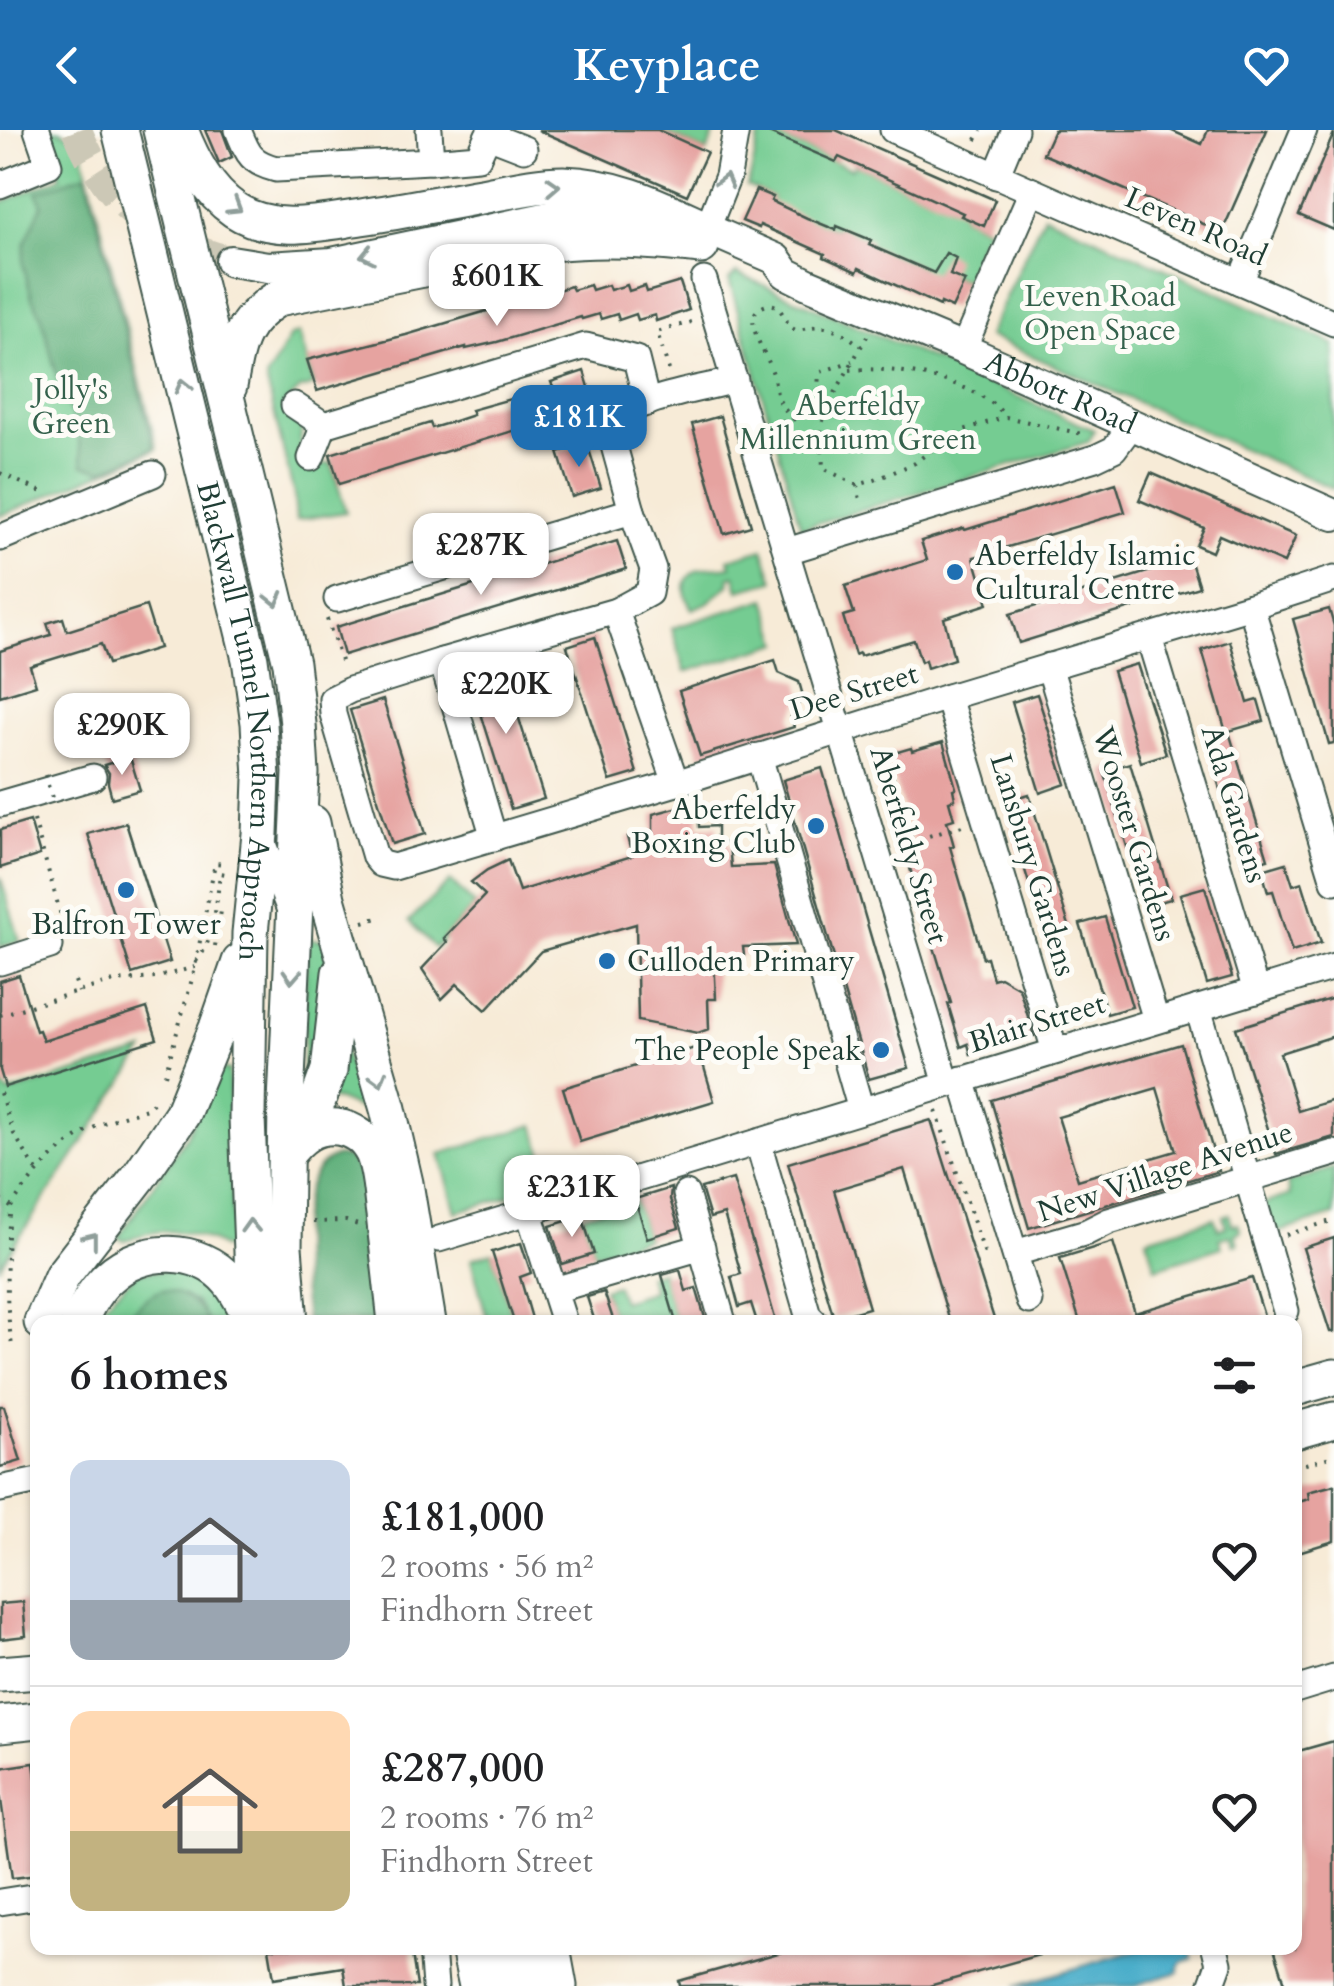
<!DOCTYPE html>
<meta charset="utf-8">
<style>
:root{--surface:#fff;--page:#f2f2f2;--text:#202124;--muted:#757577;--line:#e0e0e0;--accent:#1f6fb2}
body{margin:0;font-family:Cardo,serif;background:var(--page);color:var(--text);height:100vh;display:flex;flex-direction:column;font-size:38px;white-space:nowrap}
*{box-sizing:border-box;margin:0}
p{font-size:32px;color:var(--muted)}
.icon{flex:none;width:55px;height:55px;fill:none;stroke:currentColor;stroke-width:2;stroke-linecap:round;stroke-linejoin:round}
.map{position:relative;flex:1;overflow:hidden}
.sheet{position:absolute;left:30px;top:1185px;width:1272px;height:640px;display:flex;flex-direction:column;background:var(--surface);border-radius:20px;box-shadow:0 2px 8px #0004}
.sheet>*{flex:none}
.price{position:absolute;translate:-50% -85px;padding:0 22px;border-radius:20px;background:#fff;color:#222;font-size:32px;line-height:65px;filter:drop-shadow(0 2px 5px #0008)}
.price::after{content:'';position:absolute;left:50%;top:60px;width:30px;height:22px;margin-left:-15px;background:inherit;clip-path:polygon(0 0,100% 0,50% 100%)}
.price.on{background:var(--accent);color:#fff}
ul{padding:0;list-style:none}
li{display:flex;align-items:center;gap:30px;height:250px;padding:0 40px}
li+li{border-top:2px solid var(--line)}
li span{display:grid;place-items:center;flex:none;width:280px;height:200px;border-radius:20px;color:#555}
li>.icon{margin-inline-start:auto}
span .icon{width:120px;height:120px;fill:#fffc;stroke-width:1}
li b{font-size:42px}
h2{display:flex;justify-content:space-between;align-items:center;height:120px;padding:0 40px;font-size:42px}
header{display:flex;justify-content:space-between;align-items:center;height:130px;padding:0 40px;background:var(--accent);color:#fff;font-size:45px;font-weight:800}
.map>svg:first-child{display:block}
.green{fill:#75cc92;stroke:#4a8463;stroke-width:2.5}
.forest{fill:#60b07c;stroke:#407658;stroke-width:2.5}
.water{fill:#4baeca;stroke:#35767f;stroke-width:2.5}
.building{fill:#e6a3a0;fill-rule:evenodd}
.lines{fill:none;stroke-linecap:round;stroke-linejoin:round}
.major-tunnel{stroke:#ccc8b6;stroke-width:30;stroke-dasharray:30 15;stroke-linecap:butt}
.minor-casing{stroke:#3f574c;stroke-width:29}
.major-casing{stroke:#3f574c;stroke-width:34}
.highway-casing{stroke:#3f574c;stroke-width:39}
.path{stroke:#3f574c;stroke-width:4;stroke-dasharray:2.5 8;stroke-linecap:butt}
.minor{stroke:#fff;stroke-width:25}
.major{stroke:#fff;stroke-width:30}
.highway{stroke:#fff;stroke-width:35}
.path-bridge{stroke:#3f574c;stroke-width:4;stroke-dasharray:2.5 8;stroke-linecap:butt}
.oneway{stroke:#8f9e9a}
.poi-dot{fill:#1f6fb2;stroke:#fdfcf7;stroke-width:4}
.labels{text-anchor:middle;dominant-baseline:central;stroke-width:10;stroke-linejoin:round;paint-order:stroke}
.street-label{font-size:30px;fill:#1f3d34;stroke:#fdfcf7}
.park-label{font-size:30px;fill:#34614c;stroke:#fdfcf7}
.poi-label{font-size:30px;fill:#1f3d34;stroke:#fdfcf7;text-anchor:start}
</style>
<header><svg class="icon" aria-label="back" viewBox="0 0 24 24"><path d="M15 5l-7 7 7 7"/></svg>Keyplace<svg class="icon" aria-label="heart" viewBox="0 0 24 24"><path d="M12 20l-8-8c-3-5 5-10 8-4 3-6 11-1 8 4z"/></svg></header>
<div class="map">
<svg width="1334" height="1856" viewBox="0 0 1334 1856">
<rect width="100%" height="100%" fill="#fdfcf7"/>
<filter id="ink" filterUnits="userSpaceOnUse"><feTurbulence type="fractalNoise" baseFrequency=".01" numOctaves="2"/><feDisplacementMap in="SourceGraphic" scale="20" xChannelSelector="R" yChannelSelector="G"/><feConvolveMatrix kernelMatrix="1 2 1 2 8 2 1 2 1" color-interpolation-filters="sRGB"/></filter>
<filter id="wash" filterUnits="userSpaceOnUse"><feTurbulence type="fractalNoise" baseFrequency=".0048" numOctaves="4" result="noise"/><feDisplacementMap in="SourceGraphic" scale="40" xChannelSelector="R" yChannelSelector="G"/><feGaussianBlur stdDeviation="2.25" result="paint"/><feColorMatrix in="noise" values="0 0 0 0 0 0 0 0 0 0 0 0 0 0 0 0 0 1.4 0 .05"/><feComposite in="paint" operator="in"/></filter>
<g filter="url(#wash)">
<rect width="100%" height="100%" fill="#f7ebd7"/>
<g class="green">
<polygon points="49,0 60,0 80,12 157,319 0,386 0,73 61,47"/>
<polygon points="663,0 716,0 707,22 668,4 653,23"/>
<path d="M762 0 852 39 855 34 963 82 962 86 987 98 965 151 937 139 933 146 922 141V138L891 125 890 127 838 97 836 100 827 96 825 99 770 74 772 67 747 56C755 37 754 19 762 0Z"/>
<polygon points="1044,85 1334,214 1334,359 987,206"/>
<polygon points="736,143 1094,300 1088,312 801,398 729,150"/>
<polygon points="299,203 314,255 300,259 282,276 302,296 299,329 322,335 331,333 346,382 296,390 294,365 266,249 290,206"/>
<path d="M763 419 774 451 739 460 735 446 730 447 729 455 707 473 692 479C684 467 680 449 696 441 704 436 721 438 731 436L729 429Z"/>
<polygon points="766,469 780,513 685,542 672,498"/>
<polygon points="0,746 20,811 0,817"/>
<polygon points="450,751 475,775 435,818 409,791"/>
<polygon points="307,809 325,810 328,826 322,918 302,976"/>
<polygon points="340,909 363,980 338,970 327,969"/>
<polygon points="144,921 0,1136 0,954 9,963"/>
<path d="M219 940H229L233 1111 224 1118C192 1099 159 1096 124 1111L118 1108 187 1005Z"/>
<polygon points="534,995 552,1054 456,1082 440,1024"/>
<polygon points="1334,1038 1334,1085 1273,1104 1263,1074 1290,1065 1287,1053"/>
<polygon points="635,1069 647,1108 594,1124 582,1086"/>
<polygon points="1229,1084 1232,1095 1238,1094 1241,1101 1235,1104 1238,1114 1234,1115 1230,1105 1219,1108 1222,1117 1156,1138 1147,1108 1214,1088 1218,1099 1226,1097 1223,1086"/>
<polygon points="492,1122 514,1192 488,1192 471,1129"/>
<polygon points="190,1140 218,1162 226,1192 208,1192 196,1172 162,1160 148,1167 121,1192 94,1192 99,1179 138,1142"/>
<polygon points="661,1141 676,1192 614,1192 603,1159 616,1155 622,1171 653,1161 648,1145"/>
</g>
<g class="forest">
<polygon points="86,44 154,318 103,340 83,335 77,298 60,258 41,185 32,168 23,134 25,113 42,75 37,62"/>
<path d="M338 1026 349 1028 362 1044 371 1109 365 1126 373 1181 382 1188V1192H306C301 1153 287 1039 338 1026Z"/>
<path d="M162 1160C186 1163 197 1172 208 1192H121L148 1167Z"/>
</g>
<polygon class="water" points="1143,1818 1190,1818 1193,1829 1182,1832 1179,1837 1179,1842 1132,1856 1016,1856"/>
<g id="blocks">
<g class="building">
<polygon points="205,0 222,0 232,27 219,33"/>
<polygon points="538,0 658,0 707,22 687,65"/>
<polygon points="762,0 836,0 995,70 984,96 961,86 963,83 839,27 836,32"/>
<polygon points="1054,0 1170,0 1202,14 1208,0 1267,0 1222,102 1043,24"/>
<polygon points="1334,3 1334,100 1299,85"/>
<polygon points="756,60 773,67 771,71 807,88 836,100 837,96 871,110 869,115 934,143 946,123 956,128 950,145 965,151 952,178 941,173 940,176 859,138 857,142 824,127 825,124 760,95 759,98 742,91"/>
<polygon points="680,152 689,180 656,191 655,185 638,190 636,184 619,190 617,184 601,189 599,184 582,189 581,187 497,212 466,219 466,217 317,261 307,230 406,205 571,156 573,160 590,155 592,160 608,155 610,160 627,155 629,161 645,156 647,162"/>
<polygon points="584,241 593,270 560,280 562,286 339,354 330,324 430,293 432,298 452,292 473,285 471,280 553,257 551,252"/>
<polygon points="720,286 751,396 724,404 692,294"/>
<polygon points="587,313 601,358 572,367 558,322"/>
<polygon points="1151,343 1296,406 1284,433 1219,405 1212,422 1196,415 1204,398 1139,370"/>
<polygon points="1116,353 1125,382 974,427 988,474 944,488 954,529 927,538 925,530 921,532 914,510 860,526 859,523 855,525 843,486 854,483 845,456 927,430 921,411 964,398 965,400"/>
<polygon points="617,411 626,439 344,525 336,497"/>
<polygon points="1190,429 1199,457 1019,513 1010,484"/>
<polygon points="146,476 159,518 108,534 101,514 30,536 36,555 0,566 0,521 51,505 47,493 63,488 67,501"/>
<polygon points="1329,479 1334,496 1334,613 1329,614 1293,489"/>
<polygon points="595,507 637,643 610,651 567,516"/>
<polygon points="1230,511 1248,573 1258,570 1264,591 1226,602 1202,520"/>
<polygon points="775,530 779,543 799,552 803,566 791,587 794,597 700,626 679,561"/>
<polygon points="502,534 544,669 511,679 469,545"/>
<polygon points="1137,534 1166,624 1141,632 1113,541"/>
<polygon points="1037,564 1066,654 1040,663 1012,572"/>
<polygon points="383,570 425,704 392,714 350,580"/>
<polygon points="1230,605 1268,729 1243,736 1206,612"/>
<polygon points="943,612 956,658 953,659 955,669 949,671 954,689 947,691 954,716 950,717 983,828 987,827 993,849 1000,847 1019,858 1034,906 971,925 968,914 961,917 948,874 951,873 906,725 916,722 887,625 911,618 912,621"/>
<polygon points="130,627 140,660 112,668 108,653 109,643 104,635"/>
<polygon points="1130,633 1171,769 1145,776 1104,641"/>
<polygon points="822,638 909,938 869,949 783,650"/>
<polygon points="1029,664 1070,799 1045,806 1004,671"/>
<polygon points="698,672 699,697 717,696 717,713 729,713 731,737 774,735 796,815 743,817 744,825 714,827 716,869 708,869 709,899 698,903 638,891 636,794 541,821 486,880 457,854 442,869 422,839 447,812 444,808 485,765 471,752 487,740 508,730 519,761 632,726 627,707 653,706 653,684"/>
<polygon points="30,691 40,725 0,738 0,700"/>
<polygon points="126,693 170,832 132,844 88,704"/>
<polygon points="1286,733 1293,755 1302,752 1321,813 1292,822 1273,761 1268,762 1262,740"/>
<polygon points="1205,757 1232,847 1207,854 1180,764"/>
<polygon points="1105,787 1132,877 1107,884 1080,794"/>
<polygon points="19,845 36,901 39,900 43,911 147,878 157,909 5,957 0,940 0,851"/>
<polygon points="1334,868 1334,906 1280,923 1298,981 1334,970 1334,1007 1276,1024 1236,898"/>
<path d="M1181 914 1219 1041 1029 1098 991 970ZM1157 958 1176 1021 1078 1050 1058 987Z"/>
<polygon points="698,917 714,971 580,1012 563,958"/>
<polygon points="931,990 995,1192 950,1192 904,1039 834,1060 869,1178 834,1188 788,1033"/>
<polygon points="733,1049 765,1153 776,1192 757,1192 751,1173 739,1177 731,1147 741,1144 724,1084 710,1088 701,1058"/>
<polygon points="671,1058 670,1069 679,1098 647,1108 635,1069"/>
<polygon points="582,1086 594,1124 562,1134 550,1096"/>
<polygon points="1334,1108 1334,1202 1330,1202 1303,1118"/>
<polygon points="1113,1112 1135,1183 1252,1148 1266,1192 1080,1192 1060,1128"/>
<polygon points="521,1113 531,1143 520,1147 533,1192 514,1192 492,1122"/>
<polygon points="680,1140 686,1161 696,1158 705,1188 691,1192 676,1192 662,1145"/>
<polygon points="604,1162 614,1192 595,1192 587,1167"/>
<polygon points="0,1276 4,1276 21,1331 0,1337"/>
<polygon points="1334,1355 1334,1411 1295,1423 1295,1373 1309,1369 1308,1362"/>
<polygon points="23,1472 26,1506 0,1509 0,1474"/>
<polygon points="1334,1611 1334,1856 1286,1856 1274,1818 1295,1818 1295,1622"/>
<polygon points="34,1633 38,1662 38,1745 12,1748 0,1663 0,1638"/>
<polygon points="269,1818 411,1818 417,1856 346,1856 343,1837 274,1848"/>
<polygon points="796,1818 1045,1818 1046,1823 929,1856 680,1856 679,1851"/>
</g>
</g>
</g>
<g filter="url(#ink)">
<use href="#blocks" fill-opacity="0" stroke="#3f574c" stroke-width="2.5"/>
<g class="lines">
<path class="major-tunnel" d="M77 0C105 71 158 113 231 131"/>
<defs>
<g id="minor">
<path d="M238 0C248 24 250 32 276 39L431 31 429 0"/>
<polyline points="893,0 1334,193"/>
<polyline points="431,31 478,27 488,5 524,19"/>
<polyline points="996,46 1015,0"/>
<polyline points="0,55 49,35 37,0"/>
<polyline points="707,99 728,46 736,0"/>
<polyline points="704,150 947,954"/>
<polyline points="1240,152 1304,0"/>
<polyline points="963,219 1032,61"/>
<path d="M735 250C698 260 643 266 613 291L611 305 632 381 653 439 649 463 616 481 442 531 350 560 332 569 333 584 375 727 381 734 394 737 676 653 948 567 1251 476 1334 449"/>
<polyline points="294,275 324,295"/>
<polyline points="324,295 586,216 636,229 647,273"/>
<polyline points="311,328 324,295"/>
<polyline points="0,408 153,344"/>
<polyline points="787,421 1095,328 1114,319 1131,296"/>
<polyline points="337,469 632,381"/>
<polyline points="1251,476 1334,751"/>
<polyline points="616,481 676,653"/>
<polyline points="1149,507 1256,861"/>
<polyline points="442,531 494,708"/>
<polyline points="1049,536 1156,890"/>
<polyline points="948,567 1055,921"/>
<polyline points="759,626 861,980"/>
<polyline points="0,674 93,647"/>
<polyline points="262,709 291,783"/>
<polyline points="0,832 50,816"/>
<polyline points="1198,878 1286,1181"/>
<polyline points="962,949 1029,1171"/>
<polyline points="758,1012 808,1185 815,1192"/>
<polyline points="686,1064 723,1192"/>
<polyline points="529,1083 564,1192"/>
<polyline points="439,1109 1334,837"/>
<polyline points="1015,1123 1087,1102 1109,1091 1334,1023"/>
<polyline points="554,1160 702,1117"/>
<polyline points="0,1359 38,1351"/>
<polyline points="1295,1560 1334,1548"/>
<polyline points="0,1772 38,1766"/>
<polyline points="432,1818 435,1856"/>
<polyline points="1211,1856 1219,1834 1215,1818"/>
</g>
<g id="major">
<path id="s1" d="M707 99 776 129 786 143 808 154 963 219 1334 385"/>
<polyline points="231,131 268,137 332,133 564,84 589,84 618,88 665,106"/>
</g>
<g id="highway">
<path id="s2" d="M120 0 250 529 259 593 262 648 260 704 250 803 247 987 253 1149 259 1192"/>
<polyline points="161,0 291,533 298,594 301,643 286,972 284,1117 290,1192"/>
<path d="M180 0C192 30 207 61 235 80 273 105 320 93 361 87 401 81 441 73 481 66 508 61 536 54 563 54 620 56 657 76 707 99"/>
<path d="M229 256C237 213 240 192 278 168L554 113C603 107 651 111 701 116"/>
<polyline points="312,693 327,769 388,979 405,1053 428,1192"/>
<polyline points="306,1003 329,940 340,843"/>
<path d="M286 1025C299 1007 314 995 337 997 353 999 366 1009 373 1023 381 1042 381 1065 384 1084 388 1120 392 1156 396 1192"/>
<polyline points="42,1192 62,1146 138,1048 182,984 217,898 240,832"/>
<path d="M79 1192C86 1176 95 1159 109 1147 142 1116 199 1116 229 1151 239 1163 246 1178 253 1192"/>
<polyline points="1295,1258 1334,1247"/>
<polyline points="1295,1301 1334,1290"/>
<polyline points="0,1544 38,1541"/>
<polyline points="0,1594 38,1590"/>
<polyline points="469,1818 477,1856"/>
<polyline points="497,1818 505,1856"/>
<polyline points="522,1818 530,1856"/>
<polyline points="552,1818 559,1856"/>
</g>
</defs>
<use href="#minor" class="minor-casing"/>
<use href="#major" class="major-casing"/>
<use href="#highway" class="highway-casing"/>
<g class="path">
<polyline points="976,10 981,0"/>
<polyline points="867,206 825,281 821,301 823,338 857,355 875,350 915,333 941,312 963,300 1006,287 1087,305"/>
<polyline points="669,240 657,202 691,192"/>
<path d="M850 240C895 236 977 249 1006 287"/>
<polyline points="816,283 819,245 821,242 852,231"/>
<path d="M794 289C770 267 780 258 769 233 764 221 741 186 762 177 784 166 782 196 796 200 799 200 809 198 812 197 832 194 845 204 861 216"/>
<polyline points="772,295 825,281"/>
<polyline points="0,343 46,364"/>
<polyline points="857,355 861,375"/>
<polyline points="327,489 343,537"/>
<polyline points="34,690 62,789 55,792"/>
<polyline points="899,715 962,696"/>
<polyline points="363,792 378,788"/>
<polyline points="215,816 221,781"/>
<path d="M196 831C214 815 217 767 220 743L226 744"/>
<polyline points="75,851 79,862"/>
<polyline points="0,885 114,851 155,848 195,837"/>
<polyline points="165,945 194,842 215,733 227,734"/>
<polyline points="0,963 14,1004 38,1043"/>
<polyline points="936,981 984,1122 990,1122"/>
<path d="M0 1070 11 1077C5 1124 5 1169 12 1216"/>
<path d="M11 1077C32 1046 61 1013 95 997 111 989 130 984 147 979L154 972"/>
<polyline points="313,1092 346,1091 358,1095"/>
<polyline points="1286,1105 1334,1090"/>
<polyline points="1295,1337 1334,1326"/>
</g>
<use href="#minor" class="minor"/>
<use href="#major" class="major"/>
<use href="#highway" class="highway"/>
<polyline class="path-bridge" points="45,645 52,668"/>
</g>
<defs><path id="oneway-chevron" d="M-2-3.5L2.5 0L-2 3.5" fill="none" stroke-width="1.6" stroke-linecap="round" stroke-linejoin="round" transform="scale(2.5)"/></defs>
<g class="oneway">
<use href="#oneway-chevron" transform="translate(725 51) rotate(-75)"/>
<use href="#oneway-chevron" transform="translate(553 56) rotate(-3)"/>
<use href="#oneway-chevron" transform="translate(235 77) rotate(32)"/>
<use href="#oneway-chevron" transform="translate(367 125) rotate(168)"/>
<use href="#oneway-chevron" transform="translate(183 256) rotate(-104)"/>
<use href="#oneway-chevron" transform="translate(275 469) rotate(76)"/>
<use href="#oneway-chevron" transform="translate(292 846) rotate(93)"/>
<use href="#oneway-chevron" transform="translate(379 949) rotate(74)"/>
<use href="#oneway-chevron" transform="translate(250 1096) rotate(-92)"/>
<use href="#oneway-chevron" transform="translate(91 1109) rotate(-52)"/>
</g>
</g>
<g class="poi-dot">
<circle cx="955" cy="442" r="10"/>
<circle cx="816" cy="696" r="10"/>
<circle cx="126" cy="760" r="10"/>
<circle cx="607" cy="831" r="10"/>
<circle cx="881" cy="920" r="10"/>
</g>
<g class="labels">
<g class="street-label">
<text transform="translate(1196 97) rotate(24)">Leven Road</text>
<text stroke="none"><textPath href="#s1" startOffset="392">Abbott Road</textPath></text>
<text transform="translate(854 562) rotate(-17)">Dee Street</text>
<text stroke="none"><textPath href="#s2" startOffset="605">Blackwall Tunnel Northern Approach</textPath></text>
<text transform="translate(1234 674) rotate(73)">Ada Gardens</text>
<text transform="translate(1134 704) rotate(73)">Wooster Gardens</text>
<text transform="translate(909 715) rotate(73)">Aberfeldy Street</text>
<text transform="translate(1033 735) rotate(73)">Lansbury Gardens</text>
<text transform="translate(1037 893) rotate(-17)">Blair Street</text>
<text transform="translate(1165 1042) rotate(-18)">New Village Avenue</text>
</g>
<g class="park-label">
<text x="1100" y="166">Leven Road<tspan x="1100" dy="34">Open Space</tspan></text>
<text x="71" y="259">Jolly's<tspan x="71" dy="34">Green</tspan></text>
<text x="858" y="275">Aberfeldy<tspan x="858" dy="34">Millennium Green</tspan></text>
</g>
<g class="poi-label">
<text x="975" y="425">Aberfeldy Islamic<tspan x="975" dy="34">Cultural Centre</tspan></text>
<text x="796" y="679" text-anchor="end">Aberfeldy<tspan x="796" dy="34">Boxing Club</tspan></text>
<text x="126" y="794" text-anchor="middle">Balfron Tower</text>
<text x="627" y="831">Culloden Primary</text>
<text x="861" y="920" text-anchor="end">The People Speak</text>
</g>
</g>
</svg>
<b class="price" style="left:497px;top:199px">£601K</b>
<b class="price on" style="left:579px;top:340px">£181K</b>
<b class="price" style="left:481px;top:468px">£287K</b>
<b class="price" style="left:506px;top:607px">£220K</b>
<b class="price" style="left:122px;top:648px">£290K</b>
<b class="price" style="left:572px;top:1110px">£231K</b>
<section class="sheet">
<h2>6 homes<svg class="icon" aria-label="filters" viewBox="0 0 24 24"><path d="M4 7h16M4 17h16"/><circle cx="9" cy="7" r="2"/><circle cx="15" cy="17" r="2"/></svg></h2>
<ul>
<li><span style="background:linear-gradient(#c9d6e8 70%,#9aa5b1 0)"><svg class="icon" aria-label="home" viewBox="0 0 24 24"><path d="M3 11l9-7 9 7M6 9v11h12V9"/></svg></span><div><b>£181,000</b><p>2 rooms · 56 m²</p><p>Findhorn Street</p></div><svg class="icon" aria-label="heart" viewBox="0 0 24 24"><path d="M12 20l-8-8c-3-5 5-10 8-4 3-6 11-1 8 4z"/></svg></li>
<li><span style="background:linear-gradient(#ffd9b3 60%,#c2b280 0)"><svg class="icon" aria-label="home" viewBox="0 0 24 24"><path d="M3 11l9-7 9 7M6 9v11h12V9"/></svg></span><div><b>£287,000</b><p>2 rooms · 76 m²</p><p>Findhorn Street</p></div><svg class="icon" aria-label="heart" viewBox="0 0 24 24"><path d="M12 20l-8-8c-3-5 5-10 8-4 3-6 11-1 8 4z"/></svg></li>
</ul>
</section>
</div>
